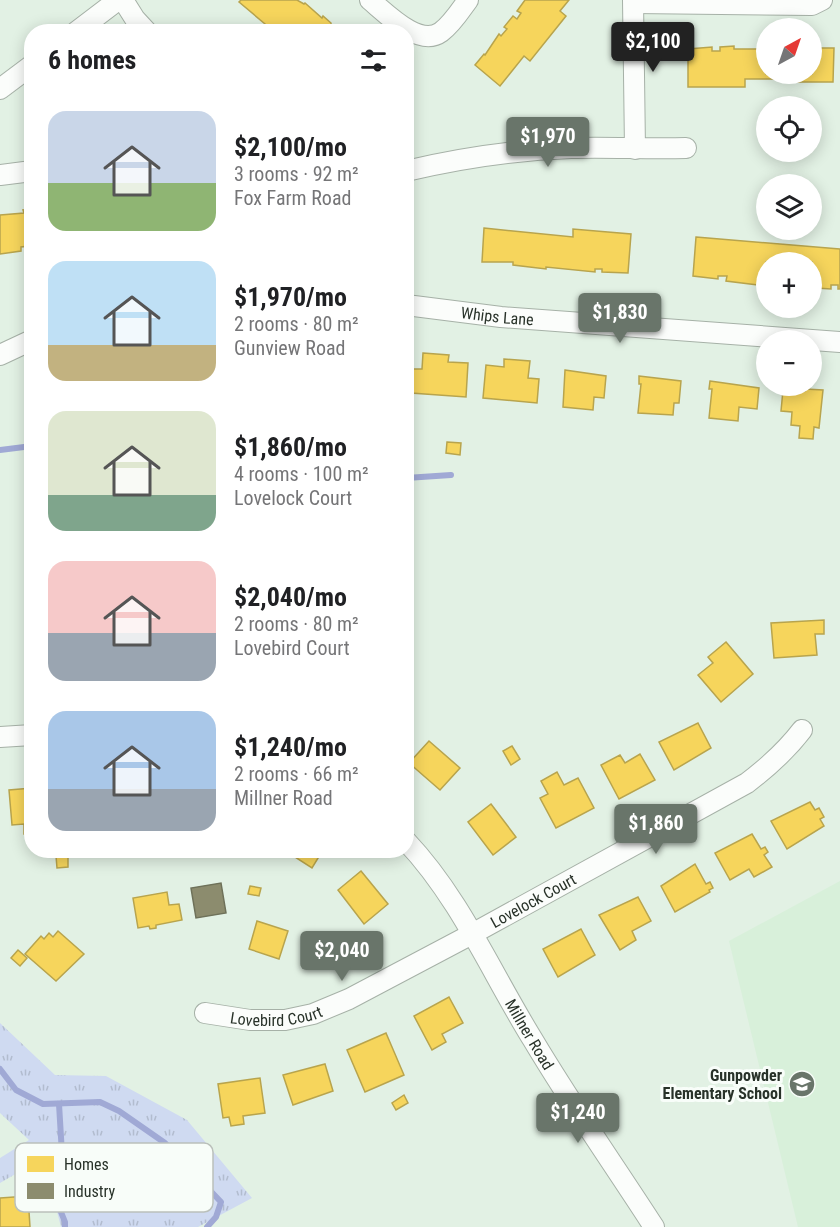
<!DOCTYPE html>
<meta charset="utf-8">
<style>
:root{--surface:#fff;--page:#f6f6f6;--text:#202124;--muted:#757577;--accent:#69756a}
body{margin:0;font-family:"Roboto Condensed",sans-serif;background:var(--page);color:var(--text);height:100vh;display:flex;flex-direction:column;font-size:22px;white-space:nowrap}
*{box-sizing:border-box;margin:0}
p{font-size:20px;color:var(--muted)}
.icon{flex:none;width:33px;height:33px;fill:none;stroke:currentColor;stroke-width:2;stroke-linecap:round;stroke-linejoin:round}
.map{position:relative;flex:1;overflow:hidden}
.panel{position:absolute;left:24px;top:24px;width:390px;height:834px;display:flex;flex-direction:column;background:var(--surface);border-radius:24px;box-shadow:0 3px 15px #0003}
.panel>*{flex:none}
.needle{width:39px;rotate:40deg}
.tools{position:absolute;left:756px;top:18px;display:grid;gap:12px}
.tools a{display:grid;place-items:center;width:66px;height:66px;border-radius:50%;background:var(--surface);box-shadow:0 3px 15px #0003;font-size:30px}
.price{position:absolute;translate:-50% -51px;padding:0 14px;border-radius:6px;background:var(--accent);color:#fff;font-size:20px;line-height:39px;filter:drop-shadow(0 2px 3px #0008)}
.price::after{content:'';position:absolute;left:50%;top:36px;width:18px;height:14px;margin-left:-9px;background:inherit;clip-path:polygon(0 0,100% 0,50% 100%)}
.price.current{background:#222;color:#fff}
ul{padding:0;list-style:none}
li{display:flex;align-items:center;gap:18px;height:150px;padding:0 24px}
li span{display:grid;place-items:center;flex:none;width:168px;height:120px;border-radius:18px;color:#555}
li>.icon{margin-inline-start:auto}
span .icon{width:72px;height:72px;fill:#fffc;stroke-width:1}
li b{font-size:26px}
h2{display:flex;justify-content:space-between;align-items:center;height:72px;padding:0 24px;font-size:26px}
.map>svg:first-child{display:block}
.built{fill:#d8f0da}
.grass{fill:url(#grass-tufts)}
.homes{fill:#f6d55c;stroke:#b8a44d;stroke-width:1.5}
.industry{fill:#8c8c6e;stroke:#6e7159;stroke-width:1.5}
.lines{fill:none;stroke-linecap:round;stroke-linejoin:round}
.stream{stroke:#a0a9d5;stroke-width:6}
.street-casing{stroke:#a6b1a7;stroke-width:22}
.street{stroke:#fbfdfb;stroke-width:20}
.labels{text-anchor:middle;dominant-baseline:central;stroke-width:6;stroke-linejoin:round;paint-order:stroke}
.street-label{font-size:16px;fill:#283229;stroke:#f8fdf9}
.poi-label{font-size:16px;font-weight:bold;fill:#283229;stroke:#f8fdf9;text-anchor:end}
.key{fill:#f8fdf9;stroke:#bac0bb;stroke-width:1.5}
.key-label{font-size:16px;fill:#283229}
</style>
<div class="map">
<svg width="840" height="1227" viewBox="0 0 840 1227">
<defs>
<pattern id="grass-tufts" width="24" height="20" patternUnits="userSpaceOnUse" patternTransform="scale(1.5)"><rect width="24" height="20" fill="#cfdaf1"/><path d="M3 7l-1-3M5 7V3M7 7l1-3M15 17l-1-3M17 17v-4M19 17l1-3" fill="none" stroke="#b2bccf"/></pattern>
</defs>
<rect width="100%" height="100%" fill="#e2f1e4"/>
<polygon class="built" points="840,881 840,1227 798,1227 729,941"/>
<polygon class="grass" points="0,1023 55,1075 106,1076 187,1120 252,1198 198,1227 61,1227 43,1158 0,1183 0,1158 29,1140 0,1113"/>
<g class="homes">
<polygon points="241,0 297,0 304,4 305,3 322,18 323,16 331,23 331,28 338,32 287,32 282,27 280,30 274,25 271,29 239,2"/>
<polygon points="525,0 569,0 560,11 566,16 530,61 524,56 500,86 475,65 484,54 485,55 499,34 501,36 507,29 504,27 513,16 517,19 521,13 517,11"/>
<polygon points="734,46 734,49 766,49 766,74 812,74 812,48 834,48 833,82 783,82 783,79 745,79 745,87 688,87 688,49 712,47 712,51 720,51 720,47"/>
<polygon points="32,209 32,242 28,243 29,246 21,247 21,251 0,254 0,215 24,213 23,210"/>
<polygon points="484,228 573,237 573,229 631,234 628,273 602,272 602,269 595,269 595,272 546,267 546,269 513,265 513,262 482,262"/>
<polygon points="696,237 840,249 840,289 838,289 838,285 831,285 831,289 816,288 816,285 812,285 812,262 766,262 766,286 726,281 727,276 718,276 718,279 693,276"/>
<polygon points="423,353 449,355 448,362 468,363 466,397 411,393 413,369 422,369"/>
<polygon points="504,359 530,361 528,378 539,379 537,403 483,398 486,365 504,367"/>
<polygon points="565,370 606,376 604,398 594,397 593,410 563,407"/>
<polygon points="639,376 681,381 679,403 674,403 673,415 638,413 641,384 639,384"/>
<polygon points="710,381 759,388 757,409 739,407 738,421 709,418 712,389 709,389"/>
<polygon points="805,389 823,390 819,428 814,427 813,439 799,438 800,426 791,425 792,412 781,411 783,390 805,391"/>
<polygon points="447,442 461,443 460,455 446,453"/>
<polygon points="824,620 824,634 815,634 817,655 774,658 771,623"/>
<polygon points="726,642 753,674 721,702 698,675 713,663 708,657"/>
<polygon points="698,723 711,748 674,770 659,742"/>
<polygon points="429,741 460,768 440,790 409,763"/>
<polygon points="512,746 520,759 511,765 503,751"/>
<polygon points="640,754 655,780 619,799 601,765 620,755 625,763"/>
<polygon points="557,772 564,785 578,778 594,808 556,828 540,798 548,794 541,781"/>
<polygon points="32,788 32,833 24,834 24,824 12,825 9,790"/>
<polygon points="810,802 815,810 819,808 824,817 820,819 824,826 787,849 771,821"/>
<polygon points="491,804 516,837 493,855 468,822"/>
<polygon points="752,834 761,849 765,847 768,852 764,855 772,867 754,877 749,869 730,880 715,853"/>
<polygon points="284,850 323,850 312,868"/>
<polygon points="68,855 68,867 57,868 56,856"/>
<polygon points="695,864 706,884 710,882 713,888 709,890 710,892 675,912 661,886"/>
<polygon points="361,871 388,904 364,924 338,890"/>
<polygon points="250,886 261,888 259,896 248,894"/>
<polygon points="167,892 169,905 179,904 182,920 156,925 156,928 150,929 149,926 138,928 133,898"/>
<polygon points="638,897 651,921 632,931 636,940 620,950 599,915"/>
<polygon points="257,921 288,931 279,959 249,949"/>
<polygon points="581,929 595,955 558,977 543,949"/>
<polygon points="58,931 84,954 56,981 25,954 41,936 44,939 49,933 53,937"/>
<polygon points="18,950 27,958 20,966 11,958"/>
<polygon points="449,997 463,1023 442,1034 446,1042 432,1050 414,1016"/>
<polygon points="386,1033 404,1075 365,1092 347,1050"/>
<polygon points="325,1064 333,1091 293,1105 283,1075"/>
<polygon points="260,1078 265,1113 243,1116 244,1124 231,1126 229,1117 223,1118 218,1084"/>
<polygon points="404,1095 408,1103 396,1110 392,1103"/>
<polygon points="28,1196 30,1227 0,1227 0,1198"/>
</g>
<polygon class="industry" points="221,883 226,913 196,918 191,888"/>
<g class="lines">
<g class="stream">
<polyline points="0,450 32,446"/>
<polyline points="406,478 451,475"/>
<polyline points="0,1069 16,1090 43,1104 100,1102 119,1111 165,1143 221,1202 216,1217 207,1227"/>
<polyline points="55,1193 54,1187 62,1154 59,1104"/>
<polyline points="55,1197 65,1222 65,1227"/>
</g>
<defs>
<g id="street">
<polyline points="123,0 135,19 147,32"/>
<path d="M370 0C386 13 419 48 441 32 452 24 460 11 468 0"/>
<polyline points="633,0 635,149"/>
<polyline points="634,3 812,5 822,0"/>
<polyline points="76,32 118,0"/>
<polyline points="0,89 32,65"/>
<path d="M406 171C461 158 515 150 571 148 609 147 648 149 686 148"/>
<polyline points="0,175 32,171"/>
<path id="s1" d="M406 305 501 317 840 342"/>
<polyline points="0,355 32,340"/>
<polyline points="0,737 32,735"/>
<path id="s2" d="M406 841C460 898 492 974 533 1040 571 1104 614 1165 654 1227"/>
<path id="s3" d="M205 1013 250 1020H285L313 1014 349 999 472 934 747 783C768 767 786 751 802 730"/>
</g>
</defs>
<use href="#street" class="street-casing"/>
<use href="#street" class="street"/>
</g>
<defs>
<symbol id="school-disc" viewBox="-11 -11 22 22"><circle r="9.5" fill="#69756a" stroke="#f8fdf9"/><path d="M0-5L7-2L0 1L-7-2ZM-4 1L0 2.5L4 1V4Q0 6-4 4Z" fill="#fff"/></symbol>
</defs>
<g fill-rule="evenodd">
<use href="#school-disc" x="787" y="1069" width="30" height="30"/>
</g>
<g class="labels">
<g class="street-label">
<text stroke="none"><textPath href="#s1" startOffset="92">Whips Lane</textPath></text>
<text stroke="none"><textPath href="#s3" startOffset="357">Lovelock Court</textPath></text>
<text stroke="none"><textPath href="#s3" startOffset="72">Lovebird Court</textPath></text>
<text stroke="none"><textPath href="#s2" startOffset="230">Millner Road</textPath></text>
</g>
<g class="poi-label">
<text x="782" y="1075">Gunpowder<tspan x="782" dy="18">Elementary School</tspan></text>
</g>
</g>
<rect x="15" y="1143" width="198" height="69" rx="9" class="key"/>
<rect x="27" y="1156" width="27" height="16" fill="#f6d55c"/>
<rect x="27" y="1183" width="27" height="16" fill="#8c8c6e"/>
<g class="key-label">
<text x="64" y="1170">Homes</text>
<text x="64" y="1197">Industry</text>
</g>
</svg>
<div class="tools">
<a><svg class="needle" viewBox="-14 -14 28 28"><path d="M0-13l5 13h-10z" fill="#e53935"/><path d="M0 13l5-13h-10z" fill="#757577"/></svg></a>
<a><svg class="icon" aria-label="locate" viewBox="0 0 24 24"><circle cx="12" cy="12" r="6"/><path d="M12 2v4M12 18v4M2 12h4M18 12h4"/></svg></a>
<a><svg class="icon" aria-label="layers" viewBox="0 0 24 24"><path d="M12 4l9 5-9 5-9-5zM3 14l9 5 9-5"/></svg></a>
<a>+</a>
<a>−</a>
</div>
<b class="price current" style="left:653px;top:73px">$2,100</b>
<b class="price" style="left:548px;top:168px">$1,970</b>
<b class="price" style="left:620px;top:344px">$1,830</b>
<b class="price" style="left:656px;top:855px">$1,860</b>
<b class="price" style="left:342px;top:982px">$2,040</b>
<b class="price" style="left:578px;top:1144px">$1,240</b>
<section class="panel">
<h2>6 homes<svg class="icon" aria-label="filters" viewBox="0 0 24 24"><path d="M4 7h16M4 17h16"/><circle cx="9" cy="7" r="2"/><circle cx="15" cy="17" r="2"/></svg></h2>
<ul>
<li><span style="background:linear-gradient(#c9d6e8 60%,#8fb573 0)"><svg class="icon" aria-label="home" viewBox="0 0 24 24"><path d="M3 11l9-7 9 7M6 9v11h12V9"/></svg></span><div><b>$2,100/mo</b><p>3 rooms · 92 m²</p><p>Fox Farm Road</p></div></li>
<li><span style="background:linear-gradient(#bfe0f5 70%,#c2b280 0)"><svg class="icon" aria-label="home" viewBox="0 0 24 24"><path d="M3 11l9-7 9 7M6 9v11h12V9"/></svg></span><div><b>$1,970/mo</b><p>2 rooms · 80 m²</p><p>Gunview Road</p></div></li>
<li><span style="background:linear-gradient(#dfe7d0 70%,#7fa58c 0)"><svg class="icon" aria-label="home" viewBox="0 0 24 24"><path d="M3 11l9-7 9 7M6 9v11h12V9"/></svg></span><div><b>$1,860/mo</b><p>4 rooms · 100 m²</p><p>Lovelock Court</p></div></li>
<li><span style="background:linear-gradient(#f6c9c9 60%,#9aa5b1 0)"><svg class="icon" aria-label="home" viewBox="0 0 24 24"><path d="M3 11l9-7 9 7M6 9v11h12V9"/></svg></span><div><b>$2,040/mo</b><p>2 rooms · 80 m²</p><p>Lovebird Court</p></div></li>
<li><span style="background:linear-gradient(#a9c7e8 65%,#9aa5b1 0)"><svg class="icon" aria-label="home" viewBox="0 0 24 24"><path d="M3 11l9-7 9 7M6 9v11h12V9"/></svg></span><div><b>$1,240/mo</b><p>2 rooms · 66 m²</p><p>Millner Road</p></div></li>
</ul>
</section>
</div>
